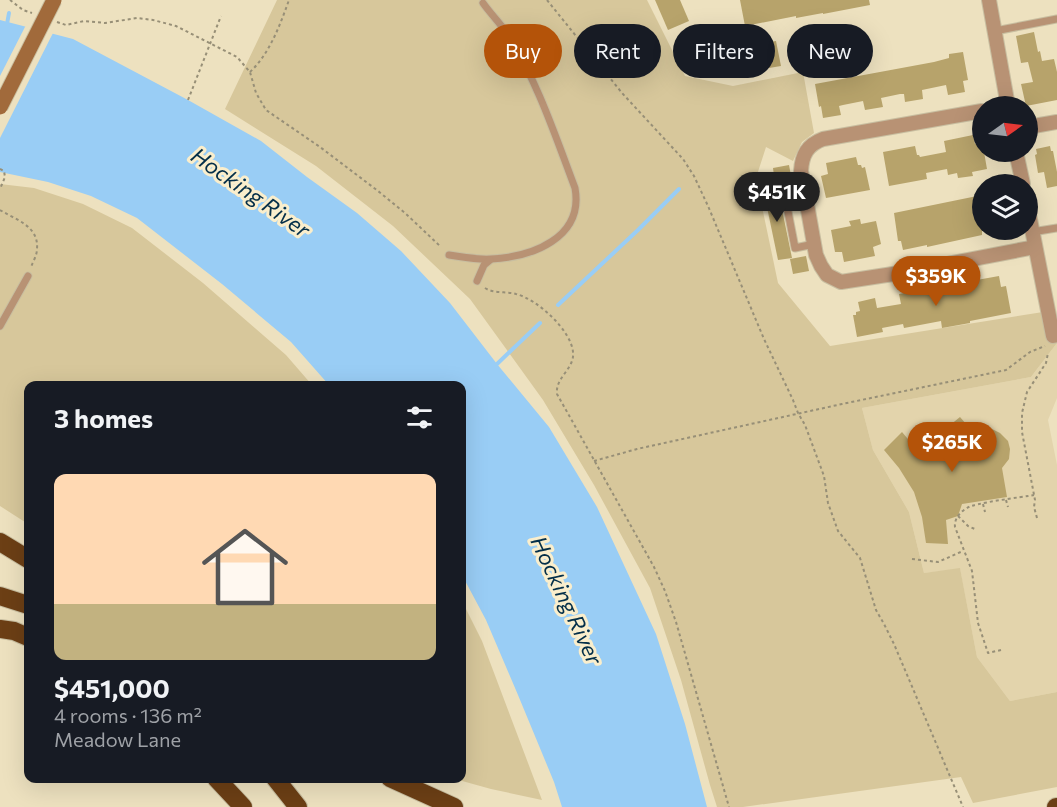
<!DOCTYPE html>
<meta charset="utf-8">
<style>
:root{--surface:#171b24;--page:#242831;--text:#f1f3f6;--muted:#9ea1a6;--accent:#b45309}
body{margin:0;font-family:Commissioner,sans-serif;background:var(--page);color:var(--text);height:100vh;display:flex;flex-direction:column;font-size:22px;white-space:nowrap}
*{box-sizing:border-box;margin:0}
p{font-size:20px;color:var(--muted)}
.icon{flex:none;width:33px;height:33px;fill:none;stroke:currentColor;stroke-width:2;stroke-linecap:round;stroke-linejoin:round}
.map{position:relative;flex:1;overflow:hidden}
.side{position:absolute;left:24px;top:381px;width:442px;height:402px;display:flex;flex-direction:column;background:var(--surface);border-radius:12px;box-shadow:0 6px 24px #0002}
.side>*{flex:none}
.guide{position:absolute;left:484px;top:24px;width:482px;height:54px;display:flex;gap:12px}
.needle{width:39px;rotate:76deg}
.tools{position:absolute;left:972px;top:96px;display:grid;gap:12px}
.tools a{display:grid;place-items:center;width:66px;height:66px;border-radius:50%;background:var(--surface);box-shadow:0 6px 24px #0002;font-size:30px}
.price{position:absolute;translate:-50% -51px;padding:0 14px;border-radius:21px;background:var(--accent);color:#fff;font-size:20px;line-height:39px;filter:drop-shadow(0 2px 3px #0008)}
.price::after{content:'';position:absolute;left:50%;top:36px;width:18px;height:14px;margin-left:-9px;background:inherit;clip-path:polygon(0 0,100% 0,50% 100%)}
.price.active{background:#222;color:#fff}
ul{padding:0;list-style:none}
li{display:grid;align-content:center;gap:12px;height:318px;padding:0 30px}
li span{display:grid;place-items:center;height:186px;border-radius:12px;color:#555}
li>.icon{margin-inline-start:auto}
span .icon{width:108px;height:108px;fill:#fffc;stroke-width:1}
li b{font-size:26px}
h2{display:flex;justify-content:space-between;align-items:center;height:72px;padding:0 30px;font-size:26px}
.tag{padding:0 21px;border-radius:27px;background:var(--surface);box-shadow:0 6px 24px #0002;font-size:21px;line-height:54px}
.tag.active{background:var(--accent);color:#fff}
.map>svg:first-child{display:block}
.built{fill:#e3d4ac}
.green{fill:#d7c79b}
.water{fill:#99cdf5}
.pier{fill:#ede1bf}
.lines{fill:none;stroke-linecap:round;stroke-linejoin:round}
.stream{stroke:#99cdf5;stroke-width:4}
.building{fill:#b7a36b}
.service-casing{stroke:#c8bea0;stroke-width:9}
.minor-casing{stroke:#c8bea0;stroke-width:16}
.motorway-casing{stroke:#c8bea0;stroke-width:20}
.path{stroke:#978f77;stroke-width:2;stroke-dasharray:3 3;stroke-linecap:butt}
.service{stroke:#b89274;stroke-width:7}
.minor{stroke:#b89274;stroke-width:14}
.motorway{stroke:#6c3f15;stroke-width:18}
.secondary-bridge-casing{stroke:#c8bea0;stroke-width:17;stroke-linecap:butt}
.secondary-bridge{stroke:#a16a3b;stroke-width:15}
.labels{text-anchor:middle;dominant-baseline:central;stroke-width:6;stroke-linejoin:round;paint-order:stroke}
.water-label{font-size:22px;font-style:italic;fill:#042f49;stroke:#faeecc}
</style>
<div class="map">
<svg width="1057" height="807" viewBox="0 0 1057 807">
<rect width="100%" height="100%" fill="#ede1bf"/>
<polygon class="built" points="1057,343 1057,398 1048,420 1057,465 1057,692 1010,701 977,657 960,569 924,573 909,512 873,450 862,408 1031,377"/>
<g class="green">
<polygon points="277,0 647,0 685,76 733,86 803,72 814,133 802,142 793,161 766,147 756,178 778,283 830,346 1043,312 1057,327 1057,343 1031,377 862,408 873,450 909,512 924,573 960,568 977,657 1010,701 1057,692 1057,787 973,803 961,777 743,807 717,807 710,785 681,680 650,588 594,485 543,400 470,299 393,226 316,166 225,109"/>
<polygon points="0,184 34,188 83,204 132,228 203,283 286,355 312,385 28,386 28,524 0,506"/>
<polygon points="462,601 482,641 542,800 491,789 455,779 462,778"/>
</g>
<polygon class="water" points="0,20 73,39 188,100 261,141 307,177 357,213 401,251 450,303 497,364 549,427 597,507 656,634 685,724 707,807 562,807 554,782 518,695 486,620 462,575 462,386 329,385 291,342 222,284 137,218 91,196 48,182 0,172"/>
<polygon class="pier" points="27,23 54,31 0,138 0,76"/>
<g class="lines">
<g class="stream">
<polyline points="7,24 9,13"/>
<polyline points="558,305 638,230 679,189"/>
<polyline points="497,364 540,323"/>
</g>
</g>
<g class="building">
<polygon points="655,0 680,0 689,21 668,30"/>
<polygon points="740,0 869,0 870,5 823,14 823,13 796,18 796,16 745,26"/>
<polygon points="1034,32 1038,52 1040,51 1042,61 1054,59 1057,72 1057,100 1026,106 1021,84 1033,82 1028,62 1021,63 1016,36"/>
<polygon points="711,40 713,51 776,41 781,66 769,68 767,53 686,68 682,45"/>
<polygon points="963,52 968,80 963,81 965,92 948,95 946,85 922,90 923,99 905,102 904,94 900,94 881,98 883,107 865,110 863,101 843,105 839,106 841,115 823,118 821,106 819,107 815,84 934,62 949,58 949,54"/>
<polygon points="973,135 975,144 978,143 978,146 982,145 982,152 984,152 987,169 972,172 973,176 958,178 957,173 948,175 947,169 926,173 927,179 889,186 883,152 915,146 917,155 919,155 920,157 946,152 944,141"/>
<polygon points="1050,146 1051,151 1053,151 1057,172 1057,186 1047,188 1044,172 1038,173 1035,155 1037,154 1036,149"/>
<polygon points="856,157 858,165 861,165 862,168 865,167 870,190 826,198 821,176 828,174 826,163"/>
<polygon points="789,165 792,181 775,183 773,168"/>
<polygon points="777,185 792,258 778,260 763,188"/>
<polygon points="982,195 982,235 927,247 927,245 903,250 901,241 898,241 894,213"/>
<polygon points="860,219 861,224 876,221 881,244 873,247 875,256 844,262 842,252 835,252 831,230 851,226 849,221"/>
<polygon points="806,256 809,271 793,274 790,259"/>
<polygon points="999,276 1001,287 1006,286 1011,313 970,321 970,323 942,328 941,321 904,328 903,324 882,328 883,332 857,337 853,315 856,315 856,312 860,311 858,302 875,298 877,308 901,304 899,294"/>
<polygon points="960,417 973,432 985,429 992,429 1000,433 1008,441 1010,449 1009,459 1002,468 1007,497 962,504 958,516 946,520 948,544 926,543 922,517 914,492 899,468 884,450 902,432 918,451"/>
</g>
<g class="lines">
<defs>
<g id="service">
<polyline points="995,31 1057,19"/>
<polyline points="804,188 784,191 795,248 814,244"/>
<polyline points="1032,232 1057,228"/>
<path d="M449 255C463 257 477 260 491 259 532 257 584 238 575 188 555 135 537 80 506 32 499 22 490 13 483 3"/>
<polyline points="477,281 484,265 490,260"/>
<polyline points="0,326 28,276"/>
</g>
<g id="minor">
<polyline points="989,0 1008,106"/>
<path d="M982 111 823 139C807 145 802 155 801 171L816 255 821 266 827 275 841 282 906 272 1035 247"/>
<polyline points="1028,127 1057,122"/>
<polyline points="1016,152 1023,184"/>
<polyline points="1028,209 1053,336 1057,335"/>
</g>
<g id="motorway">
<polyline points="0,542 28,559"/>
<polyline points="0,596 28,605"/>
<polyline points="0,629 14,631 28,637"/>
<polyline points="216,778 243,807"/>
<polyline points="275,778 298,807"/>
<polyline points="390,778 454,807"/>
<polyline points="1056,807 1057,807"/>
</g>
</defs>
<use href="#service" class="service-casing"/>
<use href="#minor" class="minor-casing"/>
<use href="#motorway" class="motorway-casing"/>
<g class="path">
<polyline points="10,0 23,10 32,13"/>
<polyline points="547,0 622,93 683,159 694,176 708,206 764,339 793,400 798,413 805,425 824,476 828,503 838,531 860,558 876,610 884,624 894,644 963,807"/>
<polyline points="57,22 66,25 84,21 105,23 137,18 153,20 176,26 237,57 250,72 256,93 266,110 320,147 378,191 405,213 441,247"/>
<path d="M250 72C270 53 280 25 289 0"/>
<polyline points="188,100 221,16"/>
<polyline points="0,169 4,171 5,177 0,189"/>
<path d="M0 210C16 220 39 226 37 249 37 255 33 262 31 267"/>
<path d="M485 288C494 294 506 291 516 294 537 299 571 330 573 352 575 369 555 377 557 394L654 567 665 591 676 622 729 807"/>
<polyline points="594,461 637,449 842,404 1006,370 1030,352 1045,346"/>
<polyline points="1006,500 1008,507"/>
<polyline points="983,504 985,512"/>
<polyline points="958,516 968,526 977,530"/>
<polyline points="1037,518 1034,507 1035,500 1022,432 1022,413 1027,392 1046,363 1048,353"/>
<polyline points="912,559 938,562 963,551"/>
<path d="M1001 650 988 653 978 623 972 571 955 527C954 519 960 512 967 508 973 503 1023 497 1034 495"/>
</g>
<use href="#service" class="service"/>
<use href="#minor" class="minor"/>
<use href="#motorway" class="motorway"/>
<defs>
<polyline id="secondary-bridge" points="0,107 54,0"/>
</defs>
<use href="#secondary-bridge" class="secondary-bridge-casing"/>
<use href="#secondary-bridge" class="secondary-bridge"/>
</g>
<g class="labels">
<g class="water-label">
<text transform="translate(251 192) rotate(35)">Hocking River</text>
<text transform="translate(567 600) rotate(65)">Hocking River</text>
</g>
</g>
</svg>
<div class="tools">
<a><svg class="needle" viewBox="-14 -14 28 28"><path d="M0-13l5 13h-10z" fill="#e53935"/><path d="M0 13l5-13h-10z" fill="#9ea1a6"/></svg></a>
<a><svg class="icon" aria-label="layers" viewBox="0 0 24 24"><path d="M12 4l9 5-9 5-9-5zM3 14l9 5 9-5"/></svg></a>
</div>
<b class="price active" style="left:777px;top:223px">$451K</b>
<b class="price" style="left:936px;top:307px">$359K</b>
<b class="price" style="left:952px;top:473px">$265K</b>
<div class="guide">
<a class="tag active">Buy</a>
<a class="tag">Rent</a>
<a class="tag">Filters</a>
<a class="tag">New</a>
</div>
<section class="side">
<h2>3 homes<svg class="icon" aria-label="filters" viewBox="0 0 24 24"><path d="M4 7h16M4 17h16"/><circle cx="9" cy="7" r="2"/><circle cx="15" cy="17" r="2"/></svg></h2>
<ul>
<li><span style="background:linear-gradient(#ffd9b3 70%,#c2b280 0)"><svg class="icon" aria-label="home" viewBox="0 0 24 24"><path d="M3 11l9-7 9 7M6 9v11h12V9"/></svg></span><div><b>$451,000</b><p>4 rooms · 136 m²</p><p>Meadow Lane</p></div></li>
</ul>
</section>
</div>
